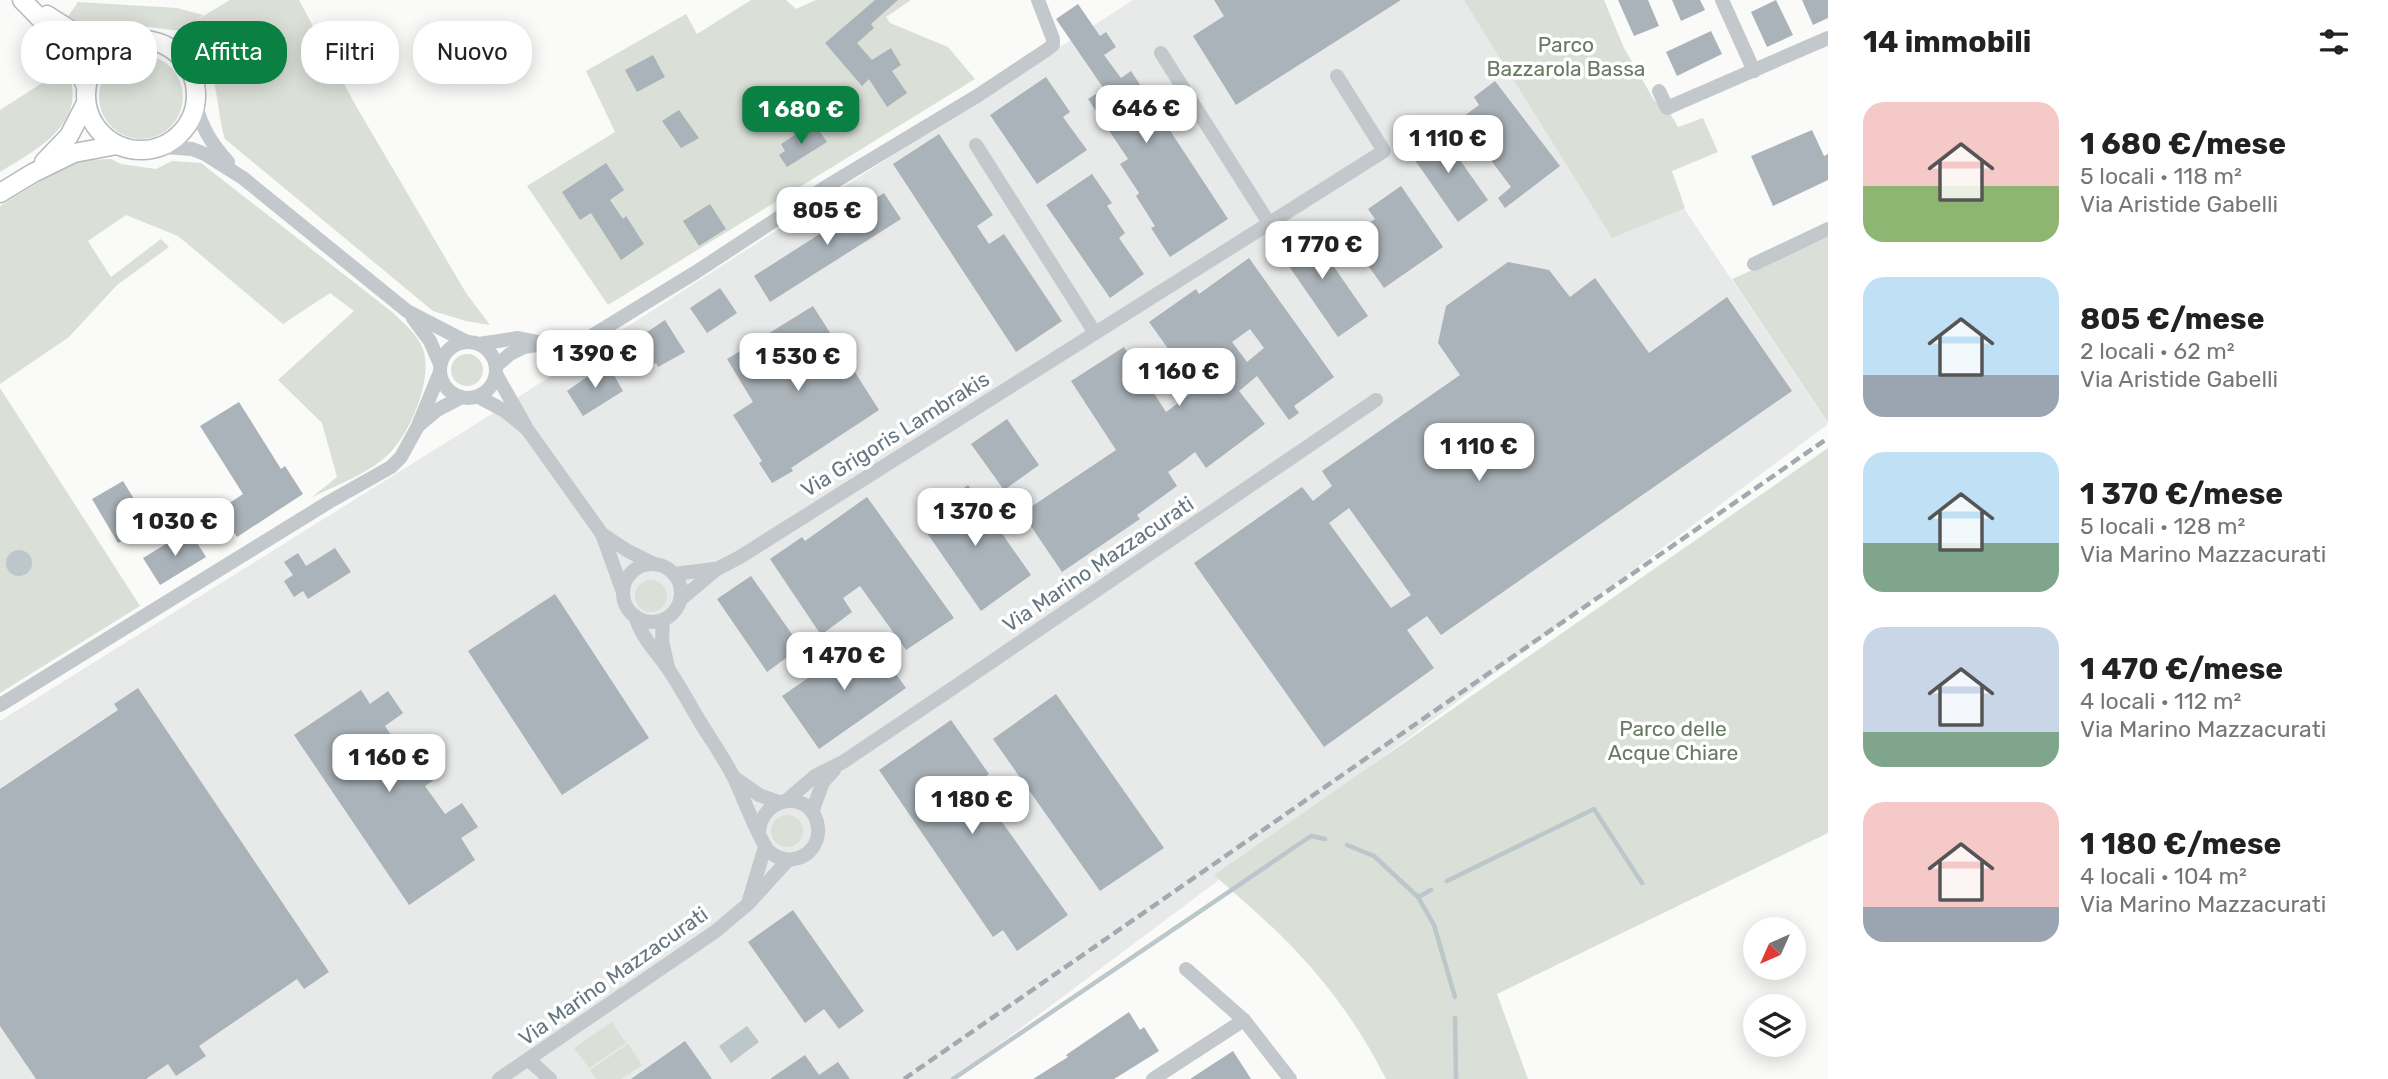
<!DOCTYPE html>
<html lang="it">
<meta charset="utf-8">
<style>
:root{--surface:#fff;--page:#f6f6f6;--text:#222;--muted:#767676;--accent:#0b8043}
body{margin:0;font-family:Rubik,sans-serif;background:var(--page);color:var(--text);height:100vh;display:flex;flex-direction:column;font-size:26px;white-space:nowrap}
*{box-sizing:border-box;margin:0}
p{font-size:23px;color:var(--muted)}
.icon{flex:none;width:38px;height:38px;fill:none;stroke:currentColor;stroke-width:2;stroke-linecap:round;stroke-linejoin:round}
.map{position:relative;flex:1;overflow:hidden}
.details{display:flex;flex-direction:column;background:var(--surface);width:560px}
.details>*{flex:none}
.hud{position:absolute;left:21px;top:21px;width:665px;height:63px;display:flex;gap:14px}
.needle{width:46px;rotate:225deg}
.fabs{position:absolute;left:1743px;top:917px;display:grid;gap:14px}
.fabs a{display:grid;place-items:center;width:63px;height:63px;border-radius:50%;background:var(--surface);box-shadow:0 4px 18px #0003;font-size:35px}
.price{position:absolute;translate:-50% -60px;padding:0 16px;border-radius:14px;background:#fff;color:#222;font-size:23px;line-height:46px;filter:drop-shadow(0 2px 4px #0008)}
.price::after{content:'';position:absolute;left:50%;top:42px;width:21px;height:16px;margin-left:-10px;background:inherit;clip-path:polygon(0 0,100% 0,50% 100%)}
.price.active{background:var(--accent);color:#fff}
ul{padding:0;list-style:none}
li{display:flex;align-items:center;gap:21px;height:175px;padding:0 35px}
li span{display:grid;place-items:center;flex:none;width:196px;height:140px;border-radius:21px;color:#555}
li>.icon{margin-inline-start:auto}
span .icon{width:84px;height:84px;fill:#fffc;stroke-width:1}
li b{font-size:30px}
h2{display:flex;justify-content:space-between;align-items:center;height:84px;padding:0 35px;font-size:30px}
.chip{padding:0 24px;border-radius:28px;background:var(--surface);box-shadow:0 4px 18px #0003;font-size:24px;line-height:63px}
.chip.active{background:var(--accent);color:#fff}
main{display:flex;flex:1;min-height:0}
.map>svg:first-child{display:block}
.built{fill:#e8e9e9}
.green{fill:#dadfd7}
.water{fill:#bbc7cb}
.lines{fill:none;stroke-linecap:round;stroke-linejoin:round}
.stream{stroke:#bbc7cb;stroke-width:4.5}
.building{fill:#aab3b9;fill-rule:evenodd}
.major-casing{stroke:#b5babe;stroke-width:21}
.minor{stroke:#c3c8cc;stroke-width:14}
.major{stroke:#fff;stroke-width:18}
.rail{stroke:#a2aab0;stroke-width:4.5;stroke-dasharray:10 5;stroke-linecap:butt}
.labels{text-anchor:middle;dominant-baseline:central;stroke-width:7;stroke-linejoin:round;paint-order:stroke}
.park-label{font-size:21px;fill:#687a64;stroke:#fff}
.street-label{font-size:21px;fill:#657683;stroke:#fff}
</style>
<main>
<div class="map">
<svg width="1828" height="1079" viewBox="0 0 1828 1079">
<rect width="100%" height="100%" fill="#fafaf8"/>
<polygon class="built" points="1133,0 1545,0 1828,424 953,1079 0,1079 0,721 503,407"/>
<g class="green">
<path d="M230 0H299L356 106 466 293 490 325 466 321 433 311 225 139C217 114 219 83 205 60 198 50 188 40 180 31L150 27 90 29 67 18 78 2 177 8 203 15 195 21Z"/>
<polygon points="751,0 786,0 796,9 816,0 911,0 886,17 890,23 948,47 975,79 608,305 527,186 615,132 586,71 686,14 697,34"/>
<polygon points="1464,0 1604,0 1624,48 1654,100 1667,108 1678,127 1703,118 1718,152 1672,171 1685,208 1612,238"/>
<path d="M48 44C56 56 69 72 72 86 79 130 30 153 0 172V110L50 78 44 49Z"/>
<circle cx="141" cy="97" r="42"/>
<path d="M111 159 121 164 156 169 172 161 201 163 392 312C403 323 417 333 423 349 434 380 408 441 382 460 362 476 334 486 311 498L337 477 322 423 278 380 354 311 330 293 283 324 178 236 126 215 88 241 111 277 161 239 169 247 117 285 69 337 0 384V206L70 163 83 160Z"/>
<polygon points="1828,237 1828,423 1732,279"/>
<circle cx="467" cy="370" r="16"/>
<polygon points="0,388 140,606 0,693"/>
<path d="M1828 448V833L1497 994 1528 1079H1386C1363 1033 1332 989 1297 952 1271 924 1242 900 1214 875Z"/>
<circle cx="651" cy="596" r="16"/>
<circle cx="787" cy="831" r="16"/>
<polygon points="612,1022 626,1043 589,1068 574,1048"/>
<polygon points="628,1044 642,1065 621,1079 596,1079 590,1070"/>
</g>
<g class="water">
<circle cx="19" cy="563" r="13"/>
<polygon points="747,1026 759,1042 731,1063 719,1046"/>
</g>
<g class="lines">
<g class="stream">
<polyline points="1347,845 1374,856 1418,897 1431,890"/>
<polyline points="1447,881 1594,809 1642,883"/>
<polyline points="1418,897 1434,925 1455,997"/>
<polyline points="1455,1018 1456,1079"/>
<polyline points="953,1079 1311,836 1325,839"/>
</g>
</g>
<g class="building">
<polygon points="875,0 898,0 871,24 874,28 857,43 872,60 891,48 901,65 892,71 907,93 887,107 869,79 862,86 825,43"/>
<polygon points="1214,0 1401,0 1236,105 1193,36 1224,16"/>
<polygon points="1618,0 1648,0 1659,26 1634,36"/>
<polygon points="1672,0 1700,0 1705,10 1681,21"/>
<polygon points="1776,0 1793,35 1767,47 1751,12"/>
<polygon points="1802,0 1828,0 1828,18 1813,25"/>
<polygon points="1078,4 1100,36 1106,32 1116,47 1104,55 1121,78 1131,71 1228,219 1170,257 1151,228 1155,226 1136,196 1139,193 1120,164 1128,159 1088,99 1104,89 1056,19"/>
<polygon points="1711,31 1722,54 1677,76 1666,52"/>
<polygon points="653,55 665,77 637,92 625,70"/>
<polygon points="1046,77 1070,112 1063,117 1087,150 1037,184 990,115"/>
<polygon points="1495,81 1560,166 1505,208 1498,198 1511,187 1460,119 1479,105 1474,97"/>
<polygon points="679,110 699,138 681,148 662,121"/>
<polygon points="809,126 813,133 818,129 827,142 787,167 779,155 785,151 781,144"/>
<polygon points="1436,126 1488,200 1458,222 1408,150"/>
<polygon points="1812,130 1824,156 1828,154 1828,180 1773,206 1751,156"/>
<polygon points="939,134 993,215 977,226 989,244 1004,234 1062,321 1016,352 893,164"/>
<polygon points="606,163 624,190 610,200 623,219 626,216 644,244 621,260 591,213 580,220 562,192"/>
<polygon points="1092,174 1112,203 1107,206 1125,233 1119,238 1144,274 1110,298 1046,205"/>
<polygon points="1401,186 1443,247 1384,288 1348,237 1375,219 1368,209"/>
<polygon points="884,193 901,219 770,302 754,276"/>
<polygon points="710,204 726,229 699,246 683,221"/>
<polygon points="1305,225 1368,316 1338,337 1275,246"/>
<path d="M1249 258 1334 377 1294 406 1299 413 1289 420 1257 376 1239 391 1265 424 1206 468 1195 452 1181 463 1168 472 1177 486 1137 515 1140 519 1062 572 1022 513 1116 450 1071 381 1124 347 1166 412 1197 389 1149 322 1196 289 1199 294ZM1250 329 1264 348 1247 362 1232 342Z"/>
<path d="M1508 262 1549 270 1570 297 1595 278 1649 353 1727 297 1792 391 1441 635 1427 616 1407 630 1434 668 1324 747 1194 563 1302 487 1313 501 1332 486 1322 471 1460 375 1438 343 1446 306ZM1349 508 1411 595 1391 608 1329 523Z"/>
<polygon points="720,288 737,313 707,333 690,308"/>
<polygon points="813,306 879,410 791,468 793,471 772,483 759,463 762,461 733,415 753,402 727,359"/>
<polygon points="665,320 685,352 658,367 656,363 644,370 635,355 632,358 625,347"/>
<polygon points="607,363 623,391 583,416 567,391"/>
<polygon points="239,402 281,469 285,466 303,494 237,537 219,510 243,494 200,426"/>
<polygon points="1007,419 1039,465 1004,490 971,444"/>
<polygon points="123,481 150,525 118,543 92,499"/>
<polygon points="968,485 1031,575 981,611 918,520"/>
<polygon points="867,497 954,618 906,650 860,586 843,598 852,612 821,635 770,559 802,537 805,541"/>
<polygon points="189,530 206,557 160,585 143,558"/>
<polygon points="335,548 351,572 308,599 303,591 294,597 284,581 293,575 284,562 298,553 306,566"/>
<polygon points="751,576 801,647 767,672 717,599"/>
<polygon points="555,594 649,738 562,795 468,651"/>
<polygon points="869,636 906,688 819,749 782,696"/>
<polygon points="138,688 329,972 304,989 297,979 199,1046 206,1056 176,1076 168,1064 146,1079 36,1079 0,1026 0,789 118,710 114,704"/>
<polygon points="361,690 370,704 388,691 403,713 385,726 407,759 425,747 443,774 425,786 445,814 462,803 478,827 461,838 475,860 409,905 294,735"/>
<polygon points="1056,694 1164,848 1100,891 993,739"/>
<polygon points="951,720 989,774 975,784 1068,915 1017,951 1003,930 993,937 879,770"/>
<polygon points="793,910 864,1011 839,1029 824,1009 805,1023 748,942"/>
<polygon points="1129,1012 1140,1030 1144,1027 1159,1051 1114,1079 1033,1079 1068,1057 1066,1055"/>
<polygon points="685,1041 712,1079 631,1079"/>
<polygon points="1233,1051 1251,1079 1190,1079"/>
<polygon points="805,1055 819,1075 838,1062 850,1079 770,1079"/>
</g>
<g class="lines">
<defs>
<g id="major">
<polyline points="22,0 66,45 86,86"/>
<polyline points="47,15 77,34 121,44"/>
<circle cx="141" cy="95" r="55"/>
<polyline points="44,162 69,136 86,103"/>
<polyline points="0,193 33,173 74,153 117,145"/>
</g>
</defs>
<use href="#major" class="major-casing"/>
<g class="minor">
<polyline points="1722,0 1754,71"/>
<polyline points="1161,53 1269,223"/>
<polyline points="1659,91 1667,108 1828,38"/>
<path d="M196 105C202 129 212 144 228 162"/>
<polyline points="976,145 1095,333"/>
<polyline points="163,147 192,149 205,154 243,178 407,311 467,342"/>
<polyline points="1754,264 1828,229"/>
<polyline points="413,318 430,341 440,364"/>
<circle cx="468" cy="370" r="28"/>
<polyline points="479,344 518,338 538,342"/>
<polyline points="496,366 510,354 524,347 542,344 556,346 590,337 696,272 824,188 977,96 1045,51 1053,45 1053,39 1038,0"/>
<polyline points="496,374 525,425"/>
<polyline points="479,397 505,411 527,429 602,534 623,592"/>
<polyline points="419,425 437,410 460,398"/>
<polyline points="602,534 628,551 654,564"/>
<circle cx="652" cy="593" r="29"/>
<polyline points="674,574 714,569"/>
<polyline points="680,600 717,569 740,557 1384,151 1337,76"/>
<path d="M635 616C642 639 656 651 669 670 681 688 691 707 702 725 713 743 726 761 735 780 742 794 761 845 770 852 781 862 797 862 809 852 815 846 819 837 818 828 815 791 764 792 759 831"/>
<polyline points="663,620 662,641 668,667"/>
<polyline points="0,705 329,502 391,467 401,457 418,426 440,372"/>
<polyline points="735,778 759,795 779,802"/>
<polyline points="786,801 815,776 843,762 950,690 1376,400"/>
<polyline points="812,812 823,782 834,770"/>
<polyline points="749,900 765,847"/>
<polyline points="1186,969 1244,1020 1290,1079"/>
<polyline points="529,1060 550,1079"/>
<polyline points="499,1079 716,931 748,904 788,860"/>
<polyline points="1153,1079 1244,1020"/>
</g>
<use href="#major" class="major"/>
<polyline class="rail" points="904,1079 1828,438"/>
</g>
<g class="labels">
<g class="park-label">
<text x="1566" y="44">Parco<tspan x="1566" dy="24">Bazzarola Bassa</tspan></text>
<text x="1673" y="728">Parco delle<tspan x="1673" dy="24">Acque Chiare</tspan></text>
</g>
<g class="street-label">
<text transform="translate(895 434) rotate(-32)">Via Grigoris Lambrakis</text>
<text transform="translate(1098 564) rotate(-34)">Via Marino Mazzacurati</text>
<text transform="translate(613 976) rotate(-35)">Via Marino Mazzacurati</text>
</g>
</g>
</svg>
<div class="fabs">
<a><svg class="needle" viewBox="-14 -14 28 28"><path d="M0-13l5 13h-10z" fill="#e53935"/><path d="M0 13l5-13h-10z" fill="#767676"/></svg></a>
<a><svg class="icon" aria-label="layers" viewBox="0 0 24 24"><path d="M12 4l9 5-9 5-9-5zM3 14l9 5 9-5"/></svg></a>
</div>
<b class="price" style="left:1146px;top:145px">646 €</b>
<b class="price active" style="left:801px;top:146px">1 680 €</b>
<b class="price" style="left:1448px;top:175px">1 110 €</b>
<b class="price" style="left:827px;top:247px">805 €</b>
<b class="price" style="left:1322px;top:281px">1 770 €</b>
<b class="price" style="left:595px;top:390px">1 390 €</b>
<b class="price" style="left:798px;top:393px">1 530 €</b>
<b class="price" style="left:1179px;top:408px">1 160 €</b>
<b class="price" style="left:1479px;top:483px">1 110 €</b>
<b class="price" style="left:975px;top:548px">1 370 €</b>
<b class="price" style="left:175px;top:558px">1 030 €</b>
<b class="price" style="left:844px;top:692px">1 470 €</b>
<b class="price" style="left:389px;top:794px">1 160 €</b>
<b class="price" style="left:972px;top:836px">1 180 €</b>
<div class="hud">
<a class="chip">Compra</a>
<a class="chip active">Affitta</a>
<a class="chip">Filtri</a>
<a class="chip">Nuovo</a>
</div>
</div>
<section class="details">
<h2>14 immobili<svg class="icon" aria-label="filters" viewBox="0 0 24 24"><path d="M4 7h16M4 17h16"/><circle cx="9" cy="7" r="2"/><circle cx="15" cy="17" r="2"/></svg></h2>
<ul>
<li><span style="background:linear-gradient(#f6c9c9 60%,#8fb573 0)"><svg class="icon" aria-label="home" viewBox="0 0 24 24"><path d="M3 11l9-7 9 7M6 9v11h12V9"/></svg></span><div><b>1 680 €/mese</b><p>5 locali · 118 m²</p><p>Via Aristide Gabelli</p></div></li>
<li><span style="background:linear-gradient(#bfe0f5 70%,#9aa5b1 0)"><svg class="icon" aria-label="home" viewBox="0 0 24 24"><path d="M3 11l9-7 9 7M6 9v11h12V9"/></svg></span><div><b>805 €/mese</b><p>2 locali · 62 m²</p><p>Via Aristide Gabelli</p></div></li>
<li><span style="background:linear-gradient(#bfe0f5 65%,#7fa58c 0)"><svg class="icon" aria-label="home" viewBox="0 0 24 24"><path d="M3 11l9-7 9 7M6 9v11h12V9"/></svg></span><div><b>1 370 €/mese</b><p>5 locali · 128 m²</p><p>Via Marino Mazzacurati</p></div></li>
<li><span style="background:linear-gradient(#c9d6e8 75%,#7fa58c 0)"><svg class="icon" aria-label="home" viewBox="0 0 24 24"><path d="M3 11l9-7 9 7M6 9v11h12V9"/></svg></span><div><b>1 470 €/mese</b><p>4 locali · 112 m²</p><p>Via Marino Mazzacurati</p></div></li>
<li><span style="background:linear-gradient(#f6c9c9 75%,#9aa5b1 0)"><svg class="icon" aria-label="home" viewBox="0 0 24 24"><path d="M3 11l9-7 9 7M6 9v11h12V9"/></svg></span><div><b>1 180 €/mese</b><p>4 locali · 104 m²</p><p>Via Marino Mazzacurati</p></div></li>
</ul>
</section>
</main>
